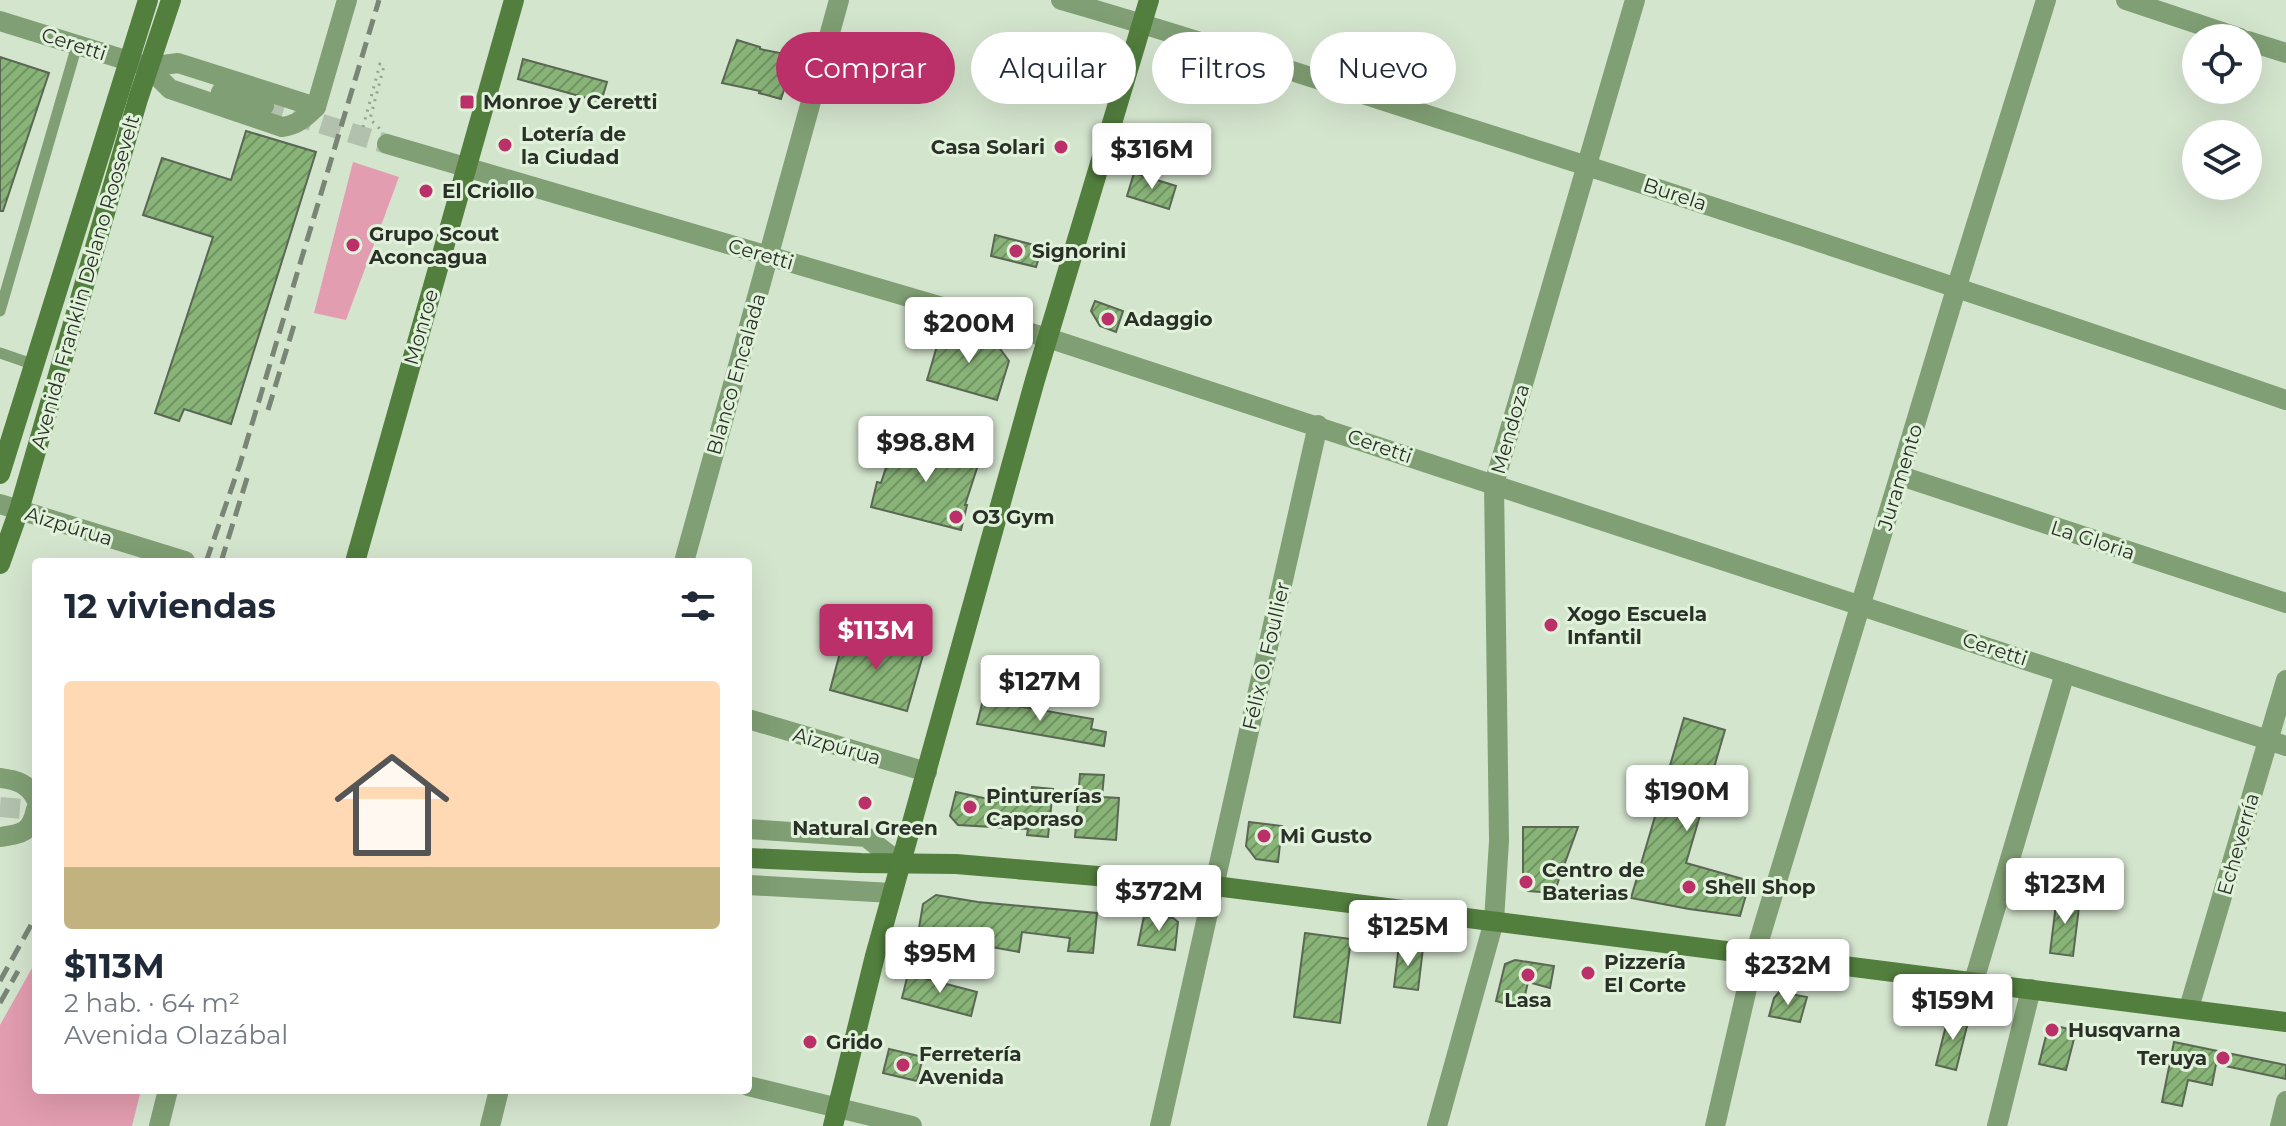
<!DOCTYPE html>
<html lang="es">
<meta charset="utf-8">
<style>
:root{--surface:#fff;--page:#f2f2f3;--text:#1f2937;--muted:#747a83;--accent:#bb3068}
body{margin:0;font-family:Montserrat,sans-serif;background:var(--page);color:var(--text);height:100vh;display:flex;flex-direction:column;font-size:30px;white-space:nowrap}
*{box-sizing:border-box;margin:0}
p{font-size:26px;color:var(--muted)}
.icon{flex:none;width:44px;height:44px;fill:none;stroke:currentColor;stroke-width:2;stroke-linecap:round;stroke-linejoin:round}
.map{position:relative;flex:1;overflow:hidden}
.details{position:absolute;left:32px;top:558px;width:720px;height:536px;display:flex;flex-direction:column;background:var(--surface);border-radius:8px;box-shadow:0 8px 32px #0002}
.details>*{flex:none}
.top-card{position:absolute;left:776px;top:32px;width:760px;height:72px;display:flex;gap:16px}
.tools{position:absolute;left:2182px;top:24px;display:grid;gap:16px}
.tools a{display:grid;place-items:center;width:80px;height:80px;border-radius:50%;background:var(--surface);box-shadow:0 8px 32px #0002;font-size:40px}
.price{position:absolute;translate:-50% -68px;padding:0 18px;border-radius:8px;background:#fff;color:#222;font-size:26px;line-height:52px;filter:drop-shadow(0 2px 4px #0008)}
.price::after{content:'';position:absolute;left:50%;top:48px;width:24px;height:18px;margin-left:-12px;background:inherit;clip-path:polygon(0 0,100% 0,50% 100%)}
.price.selected{background:var(--accent);color:#fff}
ul{padding:0;list-style:none}
li{display:grid;align-content:center;gap:16px;height:424px;padding:0 32px}
li span{display:grid;place-items:center;height:248px;border-radius:8px;color:#555}
li>.icon{margin-inline-start:auto}
span .icon{width:144px;height:144px;fill:#fffc;stroke-width:1}
li b{font-size:34px}
h2{display:flex;justify-content:space-between;align-items:center;height:96px;padding:0 32px;font-size:34px}
.chip{padding:0 28px;border-radius:36px;background:var(--surface);box-shadow:0 8px 32px #0002;font-size:28px;line-height:72px}
.chip.selected{background:var(--accent);color:#fff}
.map>svg:first-child{display:block}
.green{fill:#e29db0}
.building{fill:url(#building-hatch);stroke:#596753;stroke-width:2}
.lines{fill:none;stroke-linecap:round;stroke-linejoin:round}
.street-tunnel{stroke:#b2c1ad;stroke-width:20;stroke-dasharray:20 10;stroke-linecap:butt}
.secondary-tunnel{stroke:#b2c1ad;stroke-width:20;stroke-dasharray:20 10;stroke-linecap:butt}
.path{stroke:#95a291;stroke-width:3;stroke-dasharray:2 6;stroke-linecap:butt}
.lane{stroke:#809f74;stroke-width:11}
.street{stroke:#809f74;stroke-width:20}
.secondary{stroke:#527e3e;stroke-width:20}
.rail{stroke:#798576;stroke-width:5;stroke-dasharray:16 8;stroke-linecap:butt}
.poi-dot{fill:#bb3068;stroke:#e1f2db;stroke-width:3}
.labels{text-anchor:middle;dominant-baseline:central;stroke-width:6;stroke-linejoin:round;paint-order:stroke}
.street-label{font-size:20px;fill:#2a3028;stroke:#e1f2db}
.poi-label{font-size:20px;font-weight:bold;fill:#2a3028;stroke:#e1f2db;text-anchor:start}
</style>
<div class="map">
<svg width="2286" height="1126" viewBox="0 0 2286 1126">
<defs>
<pattern id="building-hatch" width="6" height="6" patternUnits="userSpaceOnUse" patternTransform="scale(2)"><rect width="6" height="6" fill="#89b478"/><path d="M-1 1l2-2M0 6l6-6M5 7l2-2" fill="none" stroke="#709362"/></pattern>
</defs>
<rect width="100%" height="100%" fill="#d4e5ce"/>
<g class="green">
<polygon points="353,162 399,177 346,320 314,313"/>
<polygon points="36,961 36,1090 141,1090 132,1126 0,1126 0,1025"/>
</g>
<g class="building">
<polygon points="737,40 760,47 760,49 795,56 781,99 759,93 760,91 722,83"/>
<polygon points="0,57 49,73 3,211 0,211"/>
<polygon points="523,59 607,82 601,102 518,79"/>
<polygon points="246,131 316,152 231,424 184,409 179,421 155,413 213,237 143,215 162,158 231,180"/>
<polygon points="1134,173 1176,186 1169,209 1127,196"/>
<polygon points="995,235 1042,247 1036,267 991,256"/>
<polygon points="1095,301 1123,311 1116,332 1100,326 1091,311"/>
<polygon points="942,329 998,346 1009,361 997,400 927,380"/>
<polygon points="896,437 979,462 965,505 967,505 961,530 871,507 877,482 881,483"/>
<polygon points="845,634 923,655 907,711 830,690"/>
<polygon points="983,700 1093,719 1091,729 1106,732 1104,746 977,724"/>
<polygon points="1684,718 1725,730 1686,863 1750,881 1740,916 1689,909 1631,898"/>
<polygon points="1080,774 1104,775 1102,797 1119,798 1116,840 1075,837"/>
<polygon points="1032,787 1053,789 1048,837 1027,835 1028,829 958,825 950,816 956,792 988,799 1030,801"/>
<polygon points="1249,822 1282,826 1278,862 1256,859 1246,846"/>
<polygon points="1523,827 1578,827 1554,893 1528,891 1523,886"/>
<polygon points="936,895 978,902 1097,913 1093,953 1068,951 1070,938 1022,932 1019,952 918,934 923,904"/>
<polygon points="2057,896 2080,899 2073,956 2050,953"/>
<polygon points="1144,916 1173,918 1178,922 1175,950 1138,945"/>
<polygon points="1305,933 1351,939 1340,1023 1294,1017"/>
<polygon points="1399,945 1423,948 1418,990 1394,987"/>
<polygon points="1515,960 1554,966 1550,988 1528,982 1522,1008 1496,1001 1505,964"/>
<polygon points="908,974 977,992 971,1016 902,998"/>
<polygon points="1779,992 1807,997 1800,1022 1769,1016 1774,998"/>
<polygon points="1949,1014 1969,1018 1956,1070 1936,1065"/>
<polygon points="2049,1024 2076,1031 2066,1070 2039,1064"/>
<polygon points="2174,1042 2286,1065 2286,1079 2216,1064 2212,1085 2188,1080 2182,1106 2162,1102"/>
<polygon points="889,1049 923,1057 917,1081 883,1073"/>
</g>
<g class="lines">
<polyline class="street-tunnel" points="264,106 387,144"/>
<polyline class="secondary-tunnel" points="0,807 36,810"/>
<polyline class="path" points="363,127 380,64 384,66 370,119 380,129"/>
<g class="lane">
<polyline points="0,311 77,45"/>
<polyline points="0,353 35,365"/>
</g>
<g class="street">
<path d="M1061 0C1194 38 1325 82 1456 124 1734 212 2010 305 2286 400"/>
<polyline points="2126,0 2240,38"/>
<polyline points="0,21 145,66"/>
<polyline points="2248,41 2286,53"/>
<path d="M148 67 170 89 282 127C297 125 305 118 316 107L347 0"/>
<polyline points="148,67 178,63 316,107"/>
<polyline points="221,92 264,106"/>
<polyline points="387,144 1048,338 2286,746"/>
<polyline points="1901,476 2286,603"/>
<polyline points="0,504 185,561"/>
<polyline points="684,562 839,0"/>
<polyline points="748,719 927,772"/>
<path d="M0 778C16 780 28 783 36 799"/>
<polyline points="748,829 866,837 901,864"/>
<path d="M0 837C23 834 31 832 36 809"/>
<polyline points="748,885 892,893"/>
<polyline points="1974,981 2065,673"/>
<polyline points="2189,1008 2286,680"/>
<polyline points="748,1086 912,1126"/>
<polyline points="159,1126 168,1090"/>
<polyline points="490,1126 499,1090"/>
<polyline points="1160,1126 1318,425"/>
<polyline points="1437,1126 1494,921 1499,841 1494,484 1635,0"/>
<polyline points="1715,1126 1755,954 1957,286 2046,0"/>
<polyline points="1997,1126 2031,989"/>
<polyline points="2280,1126 2286,1101"/>
</g>
<g class="secondary">
<polyline points="0,474 148,0"/>
<polyline points="355,562 514,0"/>
<polyline points="0,564 19,510 138,99 171,0"/>
<polyline points="748,858 861,863 956,864 1215,886 2286,1022"/>
<polyline points="833,1126 875,956 1035,380 1149,0"/>
</g>
<g class="rail">
<polyline points="268,410 295,322"/>
<polyline points="206,562 240,464 379,0"/>
<polyline points="221,562 248,475"/>
<polyline points="0,981 36,916"/>
<polyline points="0,1003 18,971"/>
</g>
</g>
<g class="poi-dot">
<rect x="459" y="94" width="16" height="16" rx="4"/>
<circle cx="505" cy="145" r="8"/>
<circle cx="1061" cy="147" r="8"/>
<circle cx="426" cy="191" r="8"/>
<circle cx="353" cy="245" r="8"/>
<circle cx="1016" cy="251" r="8"/>
<circle cx="1108" cy="319" r="8"/>
<circle cx="956" cy="517" r="8"/>
<circle cx="1551" cy="625" r="8"/>
<circle cx="865" cy="803" r="8"/>
<circle cx="970" cy="807" r="8"/>
<circle cx="1264" cy="836" r="8"/>
<circle cx="1526" cy="882" r="8"/>
<circle cx="1689" cy="887" r="8"/>
<circle cx="1588" cy="973" r="8"/>
<circle cx="1528" cy="975" r="8"/>
<circle cx="2052" cy="1030" r="8"/>
<circle cx="810" cy="1042" r="8"/>
<circle cx="2223" cy="1058" r="8"/>
<circle cx="903" cy="1065" r="8"/>
</g>
<g class="labels">
<g class="street-label">
<text transform="translate(74 44) rotate(18)">Ceretti</text>
<text transform="translate(1675 194) rotate(18)">Burela</text>
<text transform="translate(761 254) rotate(16)">Ceretti</text>
<text transform="translate(85 282) rotate(-74)">Avenida Franklin Delano Roosevelt</text>
<text transform="translate(421 327) rotate(-74)">Monroe</text>
<text transform="translate(736 374) rotate(-74)">Blanco Encalada</text>
<text transform="translate(1510 429) rotate(-74)">Mendoza</text>
<text transform="translate(1380 446) rotate(19)">Ceretti</text>
<text transform="translate(1900 477) rotate(-73)">Juramento</text>
<text transform="translate(69 526) rotate(17)">Aizpúrua</text>
<text transform="translate(2093 540) rotate(18)">La Gloria</text>
<text transform="translate(1995 649) rotate(18)">Ceretti</text>
<text transform="translate(1266 656) rotate(-77)">Félix O. Foullier</text>
<text transform="translate(837 746) rotate(16)">Aizpúrua</text>
<text transform="translate(2238 844) rotate(-74)">Echeverría</text>
</g>
<g class="poi-label">
<text x="483" y="102">Monroe y Ceretti</text>
<text x="521" y="134">Lotería de<tspan x="521" dy="23">la Ciudad</tspan></text>
<text x="1045" y="147" text-anchor="end">Casa Solari</text>
<text x="442" y="191">El Criollo</text>
<text x="369" y="234">Grupo Scout<tspan x="369" dy="23">Aconcagua</tspan></text>
<text x="1032" y="251">Signorini</text>
<text x="1124" y="319">Adaggio</text>
<text x="972" y="517">O3 Gym</text>
<text x="1567" y="614">Xogo Escuela<tspan x="1567" dy="23">Infantil</tspan></text>
<text x="986" y="796">Pinturerías<tspan x="986" dy="23">Caporaso</tspan></text>
<text x="865" y="828" text-anchor="middle">Natural Green</text>
<text x="1280" y="836">Mi Gusto</text>
<text x="1542" y="870">Centro de<tspan x="1542" dy="23">Baterias</tspan></text>
<text x="1705" y="887">Shell Shop</text>
<text x="1604" y="962">Pizzería<tspan x="1604" dy="23">El Corte</tspan></text>
<text x="1528" y="1000" text-anchor="middle">Lasa</text>
<text x="2068" y="1030">Husqvarna</text>
<text x="826" y="1042">Grido</text>
<text x="919" y="1054">Ferretería<tspan x="919" dy="23">Avenida</tspan></text>
<text x="2207" y="1058" text-anchor="end">Teruya</text>
</g>
</g>
</svg>
<div class="tools">
<a><svg class="icon" aria-label="locate" viewBox="0 0 24 24"><circle cx="12" cy="12" r="6"/><path d="M12 2v4M12 18v4M2 12h4M18 12h4"/></svg></a>
<a><svg class="icon" aria-label="layers" viewBox="0 0 24 24"><path d="M12 4l9 5-9 5-9-5zM3 14l9 5 9-5"/></svg></a>
</div>
<b class="price" style="left:1152px;top:191px">$316M</b>
<b class="price" style="left:969px;top:365px">$200M</b>
<b class="price" style="left:926px;top:484px">$98.8M</b>
<b class="price selected" style="left:876px;top:672px">$113M</b>
<b class="price" style="left:1040px;top:723px">$127M</b>
<b class="price" style="left:1687px;top:833px">$190M</b>
<b class="price" style="left:2065px;top:926px">$123M</b>
<b class="price" style="left:1159px;top:933px">$372M</b>
<b class="price" style="left:1408px;top:968px">$125M</b>
<b class="price" style="left:940px;top:995px">$95M</b>
<b class="price" style="left:1788px;top:1007px">$232M</b>
<b class="price" style="left:1953px;top:1042px">$159M</b>
<div class="top-card">
<a class="chip selected">Comprar</a>
<a class="chip">Alquilar</a>
<a class="chip">Filtros</a>
<a class="chip">Nuevo</a>
</div>
<section class="details">
<h2>12 viviendas<svg class="icon" aria-label="filters" viewBox="0 0 24 24"><path d="M4 7h16M4 17h16"/><circle cx="9" cy="7" r="2"/><circle cx="15" cy="17" r="2"/></svg></h2>
<ul>
<li><span style="background:linear-gradient(#ffd9b3 75%,#c2b280 0)"><svg class="icon" aria-label="home" viewBox="0 0 24 24"><path d="M3 11l9-7 9 7M6 9v11h12V9"/></svg></span><div><b>$113M</b><p>2 hab. · 64 m²</p><p>Avenida Olazábal</p></div></li>
</ul>
</section>
</div>
